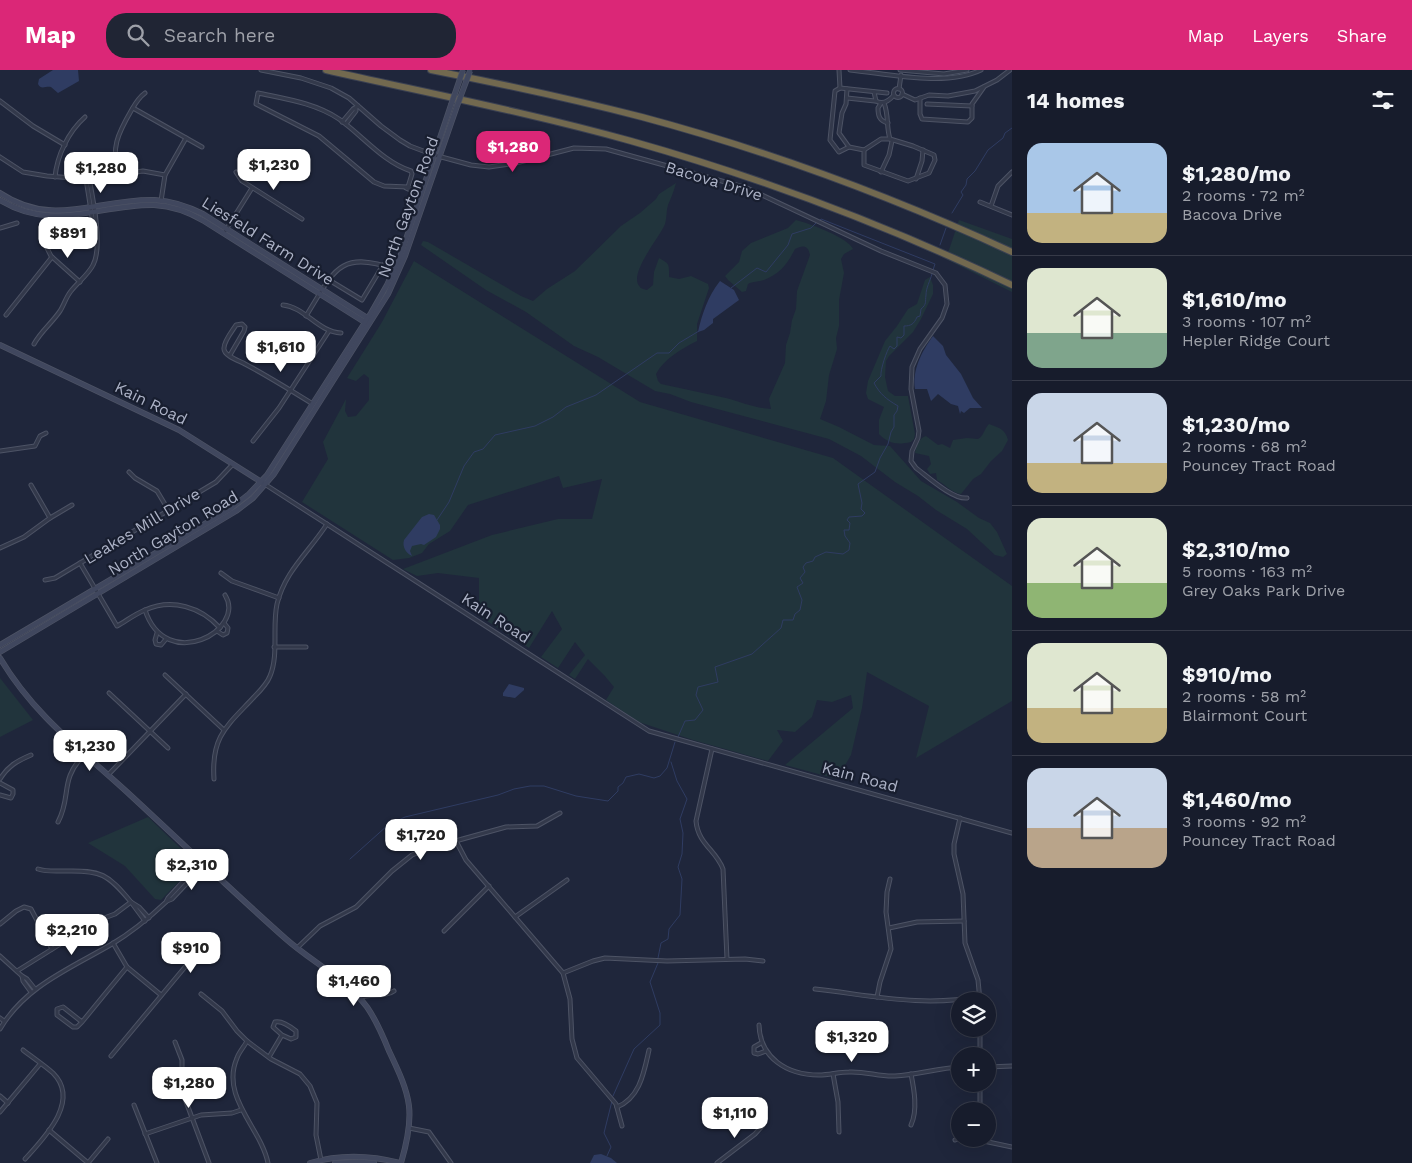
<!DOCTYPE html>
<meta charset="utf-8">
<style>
:root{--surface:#171c2c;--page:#202534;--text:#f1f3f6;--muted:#9ea1a9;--line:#363a48;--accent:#db2777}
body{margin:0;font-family:"Work Sans",sans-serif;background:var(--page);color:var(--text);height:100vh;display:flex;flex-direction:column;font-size:19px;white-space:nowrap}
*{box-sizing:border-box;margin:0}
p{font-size:16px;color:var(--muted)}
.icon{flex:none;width:28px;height:28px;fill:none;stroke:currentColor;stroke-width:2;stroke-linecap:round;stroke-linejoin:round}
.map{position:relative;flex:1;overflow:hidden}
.sheet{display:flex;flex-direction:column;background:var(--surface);width:400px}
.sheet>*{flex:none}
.buttons{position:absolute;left:951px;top:922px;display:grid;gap:10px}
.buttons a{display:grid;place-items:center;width:45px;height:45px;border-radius:50%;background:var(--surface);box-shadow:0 5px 20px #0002,0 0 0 1px var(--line);font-size:25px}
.price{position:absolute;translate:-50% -42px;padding:0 11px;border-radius:10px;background:#fff;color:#222;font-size:16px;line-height:32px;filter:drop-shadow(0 1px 2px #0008)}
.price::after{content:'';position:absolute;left:50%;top:30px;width:15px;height:11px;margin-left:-8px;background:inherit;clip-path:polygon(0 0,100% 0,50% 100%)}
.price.on{background:var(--accent);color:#fff}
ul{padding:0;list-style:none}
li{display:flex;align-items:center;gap:15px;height:125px;padding:0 15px}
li+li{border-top:1px solid var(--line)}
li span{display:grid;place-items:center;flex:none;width:140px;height:100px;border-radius:15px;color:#555}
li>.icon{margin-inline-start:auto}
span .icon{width:60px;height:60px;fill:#fffc;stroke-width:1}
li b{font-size:21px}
h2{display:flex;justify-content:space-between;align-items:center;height:60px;padding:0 15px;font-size:21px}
header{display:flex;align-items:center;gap:30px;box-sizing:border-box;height:70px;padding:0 25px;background:var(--accent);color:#fff}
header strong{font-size:24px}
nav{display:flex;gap:28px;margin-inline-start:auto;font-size:18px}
.search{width:350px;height:45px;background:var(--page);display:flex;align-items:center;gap:12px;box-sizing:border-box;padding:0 18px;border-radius:20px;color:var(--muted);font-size:19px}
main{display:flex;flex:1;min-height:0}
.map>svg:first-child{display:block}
.green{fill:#21343c}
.water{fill:#2f3c62}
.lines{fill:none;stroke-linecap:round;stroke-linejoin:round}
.stream{stroke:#2f3c62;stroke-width:1}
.street-casing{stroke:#4d5365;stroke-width:5}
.secondary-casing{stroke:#4d5365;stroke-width:6}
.highway-casing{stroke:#3a4052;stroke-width:8}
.street{stroke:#33394b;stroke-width:3}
.secondary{stroke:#40475e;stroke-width:4.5}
.highway{stroke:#72694f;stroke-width:6}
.secondary-bridge-casing{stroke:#4d5365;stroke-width:6;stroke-linecap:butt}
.secondary-bridge{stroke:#40475e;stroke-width:4.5}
.labels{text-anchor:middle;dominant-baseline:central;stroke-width:4.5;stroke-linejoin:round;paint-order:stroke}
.street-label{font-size:16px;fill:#adb3c7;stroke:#181e2f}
</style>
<header>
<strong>Map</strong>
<div class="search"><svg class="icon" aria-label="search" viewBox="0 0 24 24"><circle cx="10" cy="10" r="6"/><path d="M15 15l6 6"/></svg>Search here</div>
<nav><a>Map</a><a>Layers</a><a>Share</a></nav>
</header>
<main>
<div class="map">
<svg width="1012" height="1093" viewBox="0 0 1012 1093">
<rect width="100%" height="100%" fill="#1f263b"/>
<g class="green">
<path d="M676 113C674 121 671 128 668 135 666 141 667 148 665 154 660 167 627 205 640 217 640 218 646 220 647 220L653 215 654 202 659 188C670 194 669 194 669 207L679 209 691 206 708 214 709 218 697 254V271C681 279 664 289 656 304L658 311 661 314C683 319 704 323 726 328 741 332 754 338 771 339L769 329 785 293 786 275 790 263 792 250 796 239 797 221 810 185C808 175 803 175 795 179 788 193 780 204 764 210 759 212 753 211 748 214L746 221 742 222 728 210 725 206 739 192 742 181 751 173 788 158 796 150C808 153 849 168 853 179L844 184 841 189 844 203 839 230V256L836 268 837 279 829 305 826 331 820 349 839 357 874 375 890 376 921 411 957 432 979 448 990 453 997 462 1007 484 1003 487 995 485 967 459 936 440 918 426 895 412 861 386 829 369 691 332 670 324 655 321 598 287 574 276 526 242 486 220 421 175 423 171 428 172 521 226 533 231 547 219 575 201 621 156 640 143 656 129 659 124Z"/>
<polygon points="959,150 1012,169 1012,222 946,189"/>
<polygon points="414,191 640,332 833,388 1012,516 1012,631 916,688 929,636 867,602 862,638 851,685 837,709 785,695 853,638 851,625 832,632 817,630 812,647 795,662 777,660 783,671 768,691 693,670 639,652 606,630 614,617 604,605 588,589 575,609 569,605 585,585 575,572 558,598 541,587 562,559 552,541 529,578 479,546 479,508 438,503 417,506 403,499 492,465 558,449 592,449 602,409 563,418 559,406 468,435 450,461 429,474 422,483 409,488 393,490 302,432 328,389 323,372 346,329 345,341 348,347 356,346 369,330 369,308 364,304 356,311 347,308 382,252"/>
<path d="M930 207 933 215V224L921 249 913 262 889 286 886 291 885 307 888 321 895 326H908L915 364 914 369 911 372C897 375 889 374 879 364V350L884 337 868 329 866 323 868 311 885 271 897 256 908 239 917 234 925 210Z"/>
<path d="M989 354C1000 358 1005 359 1008 370L1002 381 991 391 981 404 973 409 961 424C952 423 945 414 937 410L936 403 930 404 927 399 931 394 929 386 915 383C916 376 919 368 926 366L938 375 942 374 950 378 953 370 967 368 978 369C984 366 984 359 989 354Z"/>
<polygon points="0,608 33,650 0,667"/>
<polygon points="148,747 195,792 194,796 161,830 155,829 125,796 88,773"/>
</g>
<g class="water">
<path d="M53 0H78L79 11 58 23 51 17C45 16 41 20 38 14L39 9Z"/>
<path d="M720 211 734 220 739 230 713 249V253L704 260 698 262C702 244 708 226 720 211Z"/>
<path d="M933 266 943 276 946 285 961 304 973 328 982 338H970L964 343 961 341 960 344 958 336 951 334 938 324 931 331 927 319H915C912 300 922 281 933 266Z"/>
<polygon points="269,275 289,278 290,282 284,290 281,290 264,281 263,277"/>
<path d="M429 444 434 445 440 455V459L436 467 424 475 421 474 412 476 410 481 412 486C406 483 402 477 404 470L422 447Z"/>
<polygon points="509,614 524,618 524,620 515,628 503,626 503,623"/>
<polygon points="601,1084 611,1088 617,1093 590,1093 594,1085"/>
</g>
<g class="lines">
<g class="stream">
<polyline points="952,143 963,125 961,122 966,115 967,109 975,101 988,80 1003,68 1005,63 1012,58"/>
<polyline points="820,150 821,149 935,194 933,200"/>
<polyline points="940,175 946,158"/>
<polyline points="731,218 757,198 766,202 788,175 792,164 811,158 816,153"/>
<polyline points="437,450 449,432 464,396 474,382 483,379 495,365 535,356 553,347 566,337 596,325 657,283 669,283 679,273 699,261"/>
<path d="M678 667 685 651 695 650 703 640 696 625 698 617 718 612 715 597 752 584 781 558 783 550H793L795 544 800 540 802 530 797 517 803 513 800 508 805 502 803 497 806 493 813 491 815 487 826 482 843 484 849 480 850 473 845 466 844 460H849L850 453 847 450 849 447 862 446 865 443 861 439 862 433 858 414 875 402 880 388 888 374 891 362 894 357V345L897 341 898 336C886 329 880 324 874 313L881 306C880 300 887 280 890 276L894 279 897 276V267L901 268 904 265V256C911 256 914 254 917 247L920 246 921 239C927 234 925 232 926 225 926 218 930 211 932 204"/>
<polyline points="350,789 388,755 405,747 498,725 514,719 530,716 544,716 576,726 608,731 618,721 618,717 623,713 626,707 639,704 654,708 660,706 667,698 675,672"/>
<polyline points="658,888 661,873 668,869 669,859 680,845 682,809 678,797 682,784 683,763 680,749 687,729 677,711 671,692"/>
<polyline points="613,1026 634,979 660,955 660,943 650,912 658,893"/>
<polyline points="607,1086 611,1077 604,1063 612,1031"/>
</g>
<defs>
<g id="street">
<path d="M261 0 301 8 331 18 349 28 381 56 400 70 410 76 434 85 471 95 489 97 516 93 574 78 606 79 747 118 881 181 936 203 945 215 947 234 942 248 920 279 912 297 911 319 919 361 918 368 912 381 911 391 916 398C927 406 953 430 967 428"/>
<polyline points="839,0 840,18"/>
<path d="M850 0C889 4 946 17 981 0"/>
<polyline points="900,0 944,4 967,0"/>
<polyline points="840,18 835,21 830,70 839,82 849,77"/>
<polyline points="840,18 887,23"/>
<circle cx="898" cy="23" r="4.5"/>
<path d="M847 19 846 34 842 43 839 63 849 77 864 80V95L908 111 929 103 935 90 934 85 913 76 890 69C886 57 889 45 884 33"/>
<polyline points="899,19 901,5"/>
<path d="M874 22 876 31C883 35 889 31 894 25"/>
<path d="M258 23C286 29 315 33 339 49 363 66 383 92 411 101L412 104 408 117 384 116 374 112 319 66 256 34Z"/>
<polyline points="902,24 915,30 929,25 948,26 975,21 997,10 1010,0"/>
<polyline points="847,28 875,31"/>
<polyline points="920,28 920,44 922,49 968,52 972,48 972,34 984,17"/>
<polyline points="0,31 33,56 65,75"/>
<path d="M881 33 878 38C878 45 879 51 888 53"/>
<polyline points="927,34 972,36"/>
<polyline points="133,38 202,77"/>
<polyline points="342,52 353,39 358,36"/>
<polyline points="346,54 356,41 356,38"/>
<polyline points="864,80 881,69 890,69"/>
<polyline points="0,87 23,102 47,106 86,109 143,101 165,105"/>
<polyline points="236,102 242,111 302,149"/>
<polyline points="881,102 889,85 892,71"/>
<path d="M117 104C112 77 117 65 131 41 135 34 138 28 145 23"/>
<path d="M55 107C57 86 68 62 85 47"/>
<polyline points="86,109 93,153 95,156"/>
<polyline points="916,109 922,91 923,80"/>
<polyline points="408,117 422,121"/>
<polyline points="406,118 421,125"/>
<polyline points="161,131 165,105 186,68"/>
<polyline points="980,132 1012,145"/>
<polyline points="991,136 998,116 1012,102"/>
<polyline points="0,158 17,153"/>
<polyline points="224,163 252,118"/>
<polyline points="45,174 51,186 80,212"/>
<polyline points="329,210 362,230 383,195"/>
<path d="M283 235C305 237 318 262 341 263"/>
<polyline points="6,245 52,187"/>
<path d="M306 246C333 203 338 179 394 199"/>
<path d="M34 274C41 261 52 253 60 241 64 235 66 227 71 221 78 212 88 205 93 195 103 177 93 129 89 108"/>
<path d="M230 285 244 261 245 257 242 254 236 255C233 260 223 272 224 279 224 286 240 291 245 294 268 306 290 320 313 334"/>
<polyline points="253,371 279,338 329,261"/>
<polyline points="0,381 35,376 40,366 46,363"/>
<polyline points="129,402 135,408 157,421 169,441"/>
<polyline points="266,415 649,661 1012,763"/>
<polyline points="50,448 72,435"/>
<polyline points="0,478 24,467 50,448 31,415"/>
<path d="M80 493 117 556C126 551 135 544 145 540 172 528 201 537 220 558"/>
<polyline points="221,503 232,511 279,528"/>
<polyline points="45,510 55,508 216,412 233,394"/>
<path d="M145 540C166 604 247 560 225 525"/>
<polyline points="217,561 223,565 227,563 228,558 224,553"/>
<polyline points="157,563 155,570 156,574 161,575 166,569"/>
<polyline points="274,577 306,577"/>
<polyline points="165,605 224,660"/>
<polyline points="109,623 168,678"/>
<path d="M712 679 696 751C698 774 716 780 723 799L727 889"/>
<polyline points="108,705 186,624"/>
<path d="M0 709C8 696 17 691 31 685"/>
<path d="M214 709C211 666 227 656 254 627 260 621 267 614 270 606 279 585 272 557 277 534 285 501 309 482 327 454"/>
<polyline points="0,713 13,720 13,724 11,728 0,725"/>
<polyline points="960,748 954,774 954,784 963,824 965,873 978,910 980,931"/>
<path d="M58 752C72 726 59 710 84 685"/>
<polyline points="456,771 466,790 563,903 570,929 572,969 577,988 616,1034 622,1056"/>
<polyline points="167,831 172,829 205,794"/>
<polyline points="515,847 567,810"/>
<polyline points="145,851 131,832 139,837 149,848"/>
<polyline points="0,854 16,841 24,837 31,839 52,879"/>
<polyline points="889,858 917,852 964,851"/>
<polyline points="444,861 489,816"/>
<polyline points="113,873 127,897 161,925"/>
<polyline points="297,878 320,856 356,837 392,801 412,785 430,778 506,757 537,756 560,743"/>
<polyline points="0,886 22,906"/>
<path d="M17 901 62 873 77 858 115 844 131 832C108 804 101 800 65 801 56 801 47 802 38 799"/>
<polyline points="563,903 593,891 605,888 667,891 745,889 763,891"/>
<path d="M815 919C870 925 924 938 980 926"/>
<polyline points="31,922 23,911 22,906 27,909 35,919"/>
<polyline points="201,924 222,941 237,961 247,971 271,989 300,1004 310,1016 317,1033 316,1065 321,1090"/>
<polyline points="877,927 880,912 891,879 886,842 887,822 890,809"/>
<path d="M359 928C371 923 384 928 394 921"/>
<polyline points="0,948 4,951"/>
<polyline points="82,952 77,957 73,957 57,945 57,939 63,937 82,952 127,897"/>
<path d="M759 955C760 988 787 1005 819 1005 829 1005 839 1002 849 1002 865 1001 880 1007 895 1006 917 1005 938 998 960 997"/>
<path d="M0 959C25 916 71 898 112 874 132 862 149 848 166 832L168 828 202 791"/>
<polyline points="980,959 980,986"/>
<path d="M247 971C244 977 239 982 237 988 220 1027 261 1058 268 1093"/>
<polyline points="175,972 182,990 182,1021 209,1093"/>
<polyline points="761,973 754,977 754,983 758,984 766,981"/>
<path d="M23 980C32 987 44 995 53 1003 81 1031 44 1068 25 1089"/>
<polyline points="111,986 195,885 195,879 180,867 175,867 172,870 173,874 191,889"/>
<path d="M269 987 282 965 291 969 296 967V961C291 957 282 950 275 952L273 957 282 965"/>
<polyline points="988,997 1012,996"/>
<polyline points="833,1004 838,1032 839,1062"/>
<polyline points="0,1026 8,1033"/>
<polyline points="134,1035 157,1093"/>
<path d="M617 1037C640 1028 644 1002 649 980"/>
<polyline points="980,1041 980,1014"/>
<polyline points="0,1042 40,994"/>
<path d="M911 1055C918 1040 914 1019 911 1004"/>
<polyline points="409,1058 429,1062 451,1093"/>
<polyline points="49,1060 88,1093"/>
<polyline points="145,1064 201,1045 232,1043 241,1040"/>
<polyline points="974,1069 1012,1077"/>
<polyline points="955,1070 960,1068"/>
<polyline points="88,1093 108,1069"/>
<polyline points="717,1093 755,1064 763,1055"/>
</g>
<g id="secondary">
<path d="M0 123C54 159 98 128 155 130 172 131 187 136 203 144L369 249"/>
<path d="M0 130C54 163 98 134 154 135 172 136 189 142 204 151L366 253"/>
<polyline points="0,275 179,360 263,413"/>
<polyline points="0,575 230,439 249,424 267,405 371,243 387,215 400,187 451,35"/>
<polyline points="0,582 236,441 253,428 274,404 388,224 405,186 457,36"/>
<path d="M0 588C33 644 80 679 127 722 180 771 232 821 286 869 312 892 346 909 367 937 376 950 383 966 389 981 411 1027 416 1042 401 1093"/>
<path d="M310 1093C340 1084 370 1085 400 1093"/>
<polyline points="335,1093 360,1092 374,1093"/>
</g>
<g id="highway">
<path d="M326 0C428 23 530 43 631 71 762 108 889 156 1012 215"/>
<path d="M431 0C502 14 572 29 642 47 769 81 893 127 1012 182"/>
</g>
</defs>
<use href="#street" class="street-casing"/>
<use href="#secondary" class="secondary-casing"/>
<use href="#highway" class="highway-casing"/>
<use href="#street" class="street"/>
<use href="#secondary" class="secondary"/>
<use href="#highway" class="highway"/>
<defs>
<g id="secondary-bridge">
<polyline points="451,35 463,0"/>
<polyline points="457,36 470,1"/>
</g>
</defs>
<use href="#secondary-bridge" class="secondary-bridge-casing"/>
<use href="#secondary-bridge" class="secondary-bridge"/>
</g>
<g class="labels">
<g class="street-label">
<text transform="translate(714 111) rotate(17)">Bacova Drive</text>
<text transform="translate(408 137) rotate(-70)">North Gayton Road</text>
<text transform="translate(268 171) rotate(32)">Liesfeld Farm Drive</text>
<text transform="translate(151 333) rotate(26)">Kain Road</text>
<text transform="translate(142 456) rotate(-31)">Leakes Mill Drive</text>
<text transform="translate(173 463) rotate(-31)">North Gayton Road</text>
<text transform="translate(496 548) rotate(33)">Kain Road</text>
<text transform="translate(860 707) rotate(15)">Kain Road</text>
</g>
</g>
</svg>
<div class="buttons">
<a><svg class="icon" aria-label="layers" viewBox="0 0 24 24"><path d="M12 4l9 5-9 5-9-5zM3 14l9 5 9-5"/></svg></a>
<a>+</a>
<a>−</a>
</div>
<b class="price on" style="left:513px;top:103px">$1,280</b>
<b class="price" style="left:274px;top:121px">$1,230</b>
<b class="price" style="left:101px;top:124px">$1,280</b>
<b class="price" style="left:68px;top:189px">$891</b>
<b class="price" style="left:281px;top:303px">$1,610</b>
<b class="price" style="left:90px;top:702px">$1,230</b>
<b class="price" style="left:421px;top:791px">$1,720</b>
<b class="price" style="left:192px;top:821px">$2,310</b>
<b class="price" style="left:72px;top:886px">$2,210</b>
<b class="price" style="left:191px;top:904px">$910</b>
<b class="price" style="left:354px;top:937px">$1,460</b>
<b class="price" style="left:852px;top:993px">$1,320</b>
<b class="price" style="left:189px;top:1039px">$1,280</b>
<b class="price" style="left:735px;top:1069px">$1,110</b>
</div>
<section class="sheet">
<h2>14 homes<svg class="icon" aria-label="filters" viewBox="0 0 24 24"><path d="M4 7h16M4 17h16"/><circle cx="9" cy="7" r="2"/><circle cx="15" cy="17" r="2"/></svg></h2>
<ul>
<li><span style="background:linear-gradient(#a9c7e8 70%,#c2b280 0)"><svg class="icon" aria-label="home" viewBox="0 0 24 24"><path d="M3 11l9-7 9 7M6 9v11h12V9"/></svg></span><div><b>$1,280/mo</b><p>2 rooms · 72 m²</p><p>Bacova Drive</p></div></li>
<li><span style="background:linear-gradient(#dfe7d0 65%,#7fa58c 0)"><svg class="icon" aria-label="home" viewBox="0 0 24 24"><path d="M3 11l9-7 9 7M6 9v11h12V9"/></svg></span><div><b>$1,610/mo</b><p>3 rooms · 107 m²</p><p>Hepler Ridge Court</p></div></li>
<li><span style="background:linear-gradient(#c9d6e8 70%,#c2b280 0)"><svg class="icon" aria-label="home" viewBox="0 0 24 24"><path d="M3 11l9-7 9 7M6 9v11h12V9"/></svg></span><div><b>$1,230/mo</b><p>2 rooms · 68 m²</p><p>Pouncey Tract Road</p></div></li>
<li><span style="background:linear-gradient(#dfe7d0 65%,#8fb573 0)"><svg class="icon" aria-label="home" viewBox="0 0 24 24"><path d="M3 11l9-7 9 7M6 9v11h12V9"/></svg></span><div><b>$2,310/mo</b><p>5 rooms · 163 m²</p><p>Grey Oaks Park Drive</p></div></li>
<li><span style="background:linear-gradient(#dfe7d0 65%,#c2b280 0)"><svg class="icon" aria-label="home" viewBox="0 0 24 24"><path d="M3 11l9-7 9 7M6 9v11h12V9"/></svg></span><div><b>$910/mo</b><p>2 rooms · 58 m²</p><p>Blairmont Court</p></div></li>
<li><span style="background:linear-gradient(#c9d6e8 60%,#b9a48a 0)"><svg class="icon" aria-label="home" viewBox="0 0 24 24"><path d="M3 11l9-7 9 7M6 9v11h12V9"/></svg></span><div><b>$1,460/mo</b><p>3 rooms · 92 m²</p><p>Pouncey Tract Road</p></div></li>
</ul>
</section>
</main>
